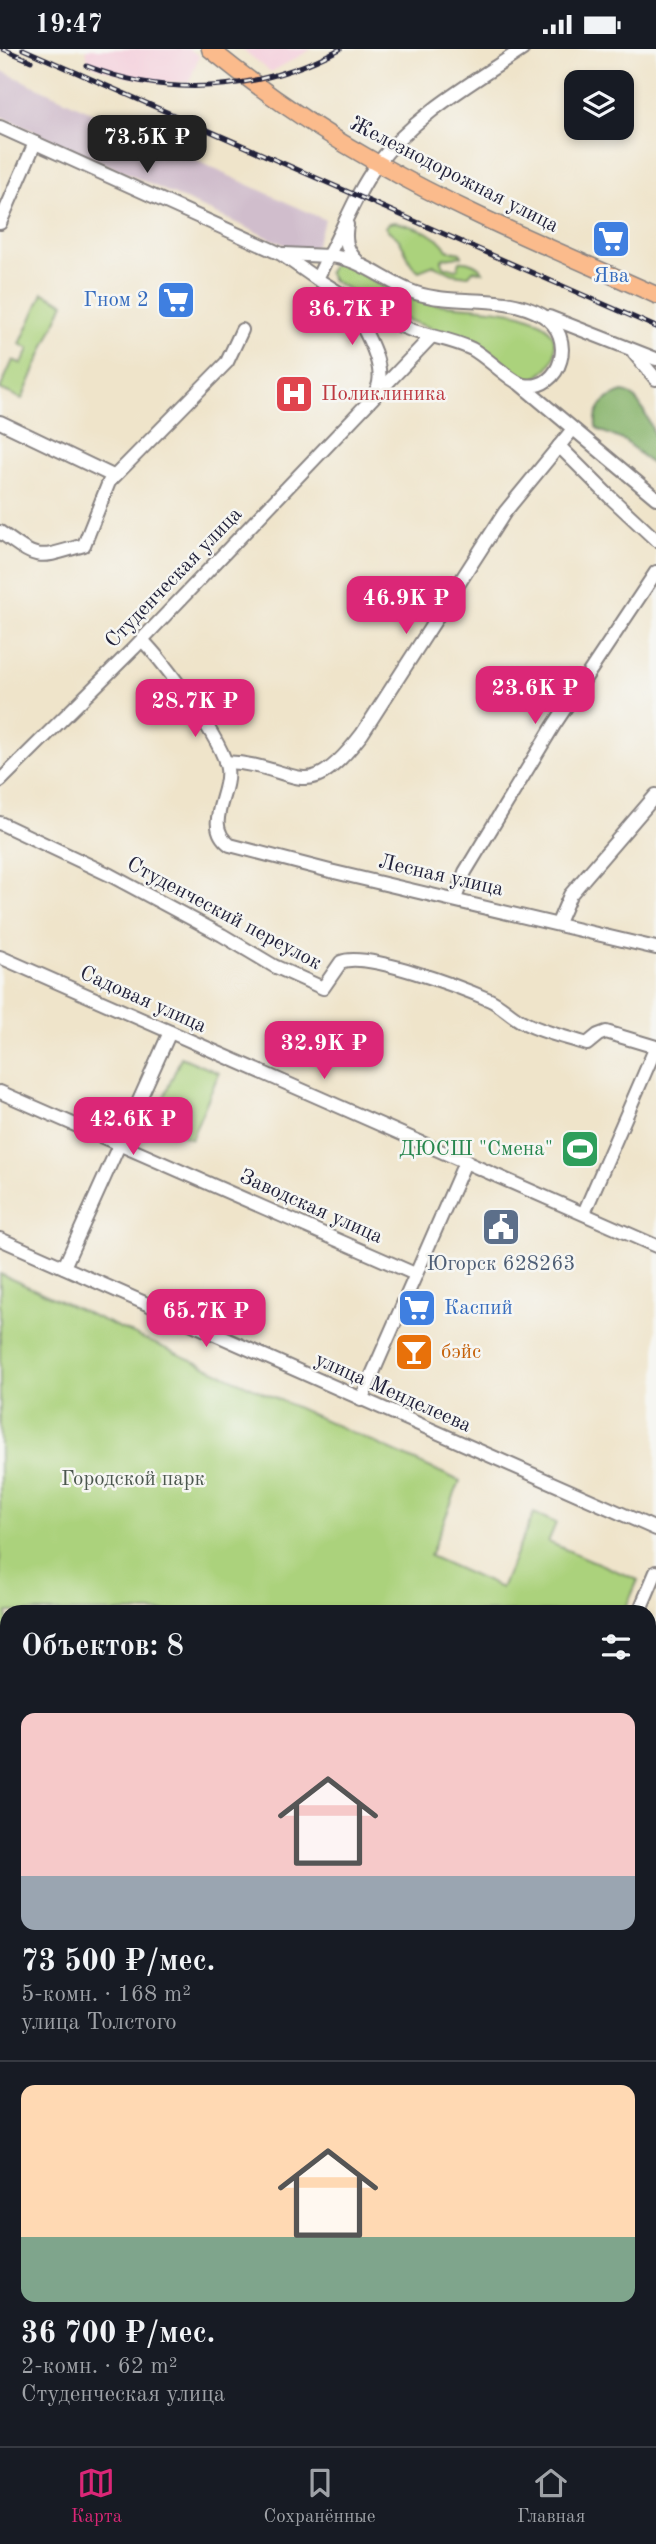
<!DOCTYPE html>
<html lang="ru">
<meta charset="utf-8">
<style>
:root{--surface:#171b24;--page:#20242c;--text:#f1f3f6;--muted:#9ea1a6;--line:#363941;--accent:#db2777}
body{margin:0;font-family:"Old Standard TT",serif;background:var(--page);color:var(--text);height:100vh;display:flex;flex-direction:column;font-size:26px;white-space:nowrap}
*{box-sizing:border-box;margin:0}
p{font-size:23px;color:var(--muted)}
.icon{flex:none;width:38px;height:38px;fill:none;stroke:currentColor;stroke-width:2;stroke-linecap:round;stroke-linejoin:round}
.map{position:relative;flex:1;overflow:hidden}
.side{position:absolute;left:0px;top:1556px;width:656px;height:842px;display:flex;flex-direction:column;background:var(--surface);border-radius:21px 21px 0 0;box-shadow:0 4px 10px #0003}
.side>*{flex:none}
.fabs{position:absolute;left:564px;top:21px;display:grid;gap:14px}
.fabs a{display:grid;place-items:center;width:70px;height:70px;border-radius:14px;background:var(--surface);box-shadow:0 4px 10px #0003;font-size:35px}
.price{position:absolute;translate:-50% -60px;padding:0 16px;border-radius:14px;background:var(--accent);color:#fff;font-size:23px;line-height:46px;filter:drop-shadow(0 2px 4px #0008)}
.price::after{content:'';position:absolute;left:50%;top:42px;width:21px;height:16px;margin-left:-10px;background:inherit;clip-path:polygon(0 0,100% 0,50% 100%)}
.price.on{background:#222;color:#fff}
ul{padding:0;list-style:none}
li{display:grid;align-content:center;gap:14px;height:371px;padding:0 21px}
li+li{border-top:2px solid var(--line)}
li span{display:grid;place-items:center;height:217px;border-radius:14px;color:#555}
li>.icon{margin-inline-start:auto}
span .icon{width:126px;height:126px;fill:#fffc;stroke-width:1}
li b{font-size:30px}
h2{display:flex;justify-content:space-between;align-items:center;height:84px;padding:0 21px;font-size:30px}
.status{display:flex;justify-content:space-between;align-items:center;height:49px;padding:0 35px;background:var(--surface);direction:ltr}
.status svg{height:19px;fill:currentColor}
.dock{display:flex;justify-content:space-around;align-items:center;height:98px;border-top:2px solid var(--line);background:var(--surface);font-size:19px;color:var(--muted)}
.dock a{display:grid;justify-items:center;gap:4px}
.dock .on{color:var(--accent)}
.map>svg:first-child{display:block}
.built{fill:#f4cfdc}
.industrial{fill:#d0bdcc}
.green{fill:#abd27c;stroke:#667a5c;stroke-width:2}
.forest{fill:#88b46c;stroke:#556b54;stroke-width:2}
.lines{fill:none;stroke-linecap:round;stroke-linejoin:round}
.minor-casing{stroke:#888382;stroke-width:16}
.major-casing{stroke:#888382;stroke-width:19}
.minor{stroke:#fff;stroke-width:12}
.major{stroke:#fbbb8c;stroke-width:16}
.rail-casing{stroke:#22223b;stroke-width:5}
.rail{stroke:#f6f6f2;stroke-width:2.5;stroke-dasharray:8;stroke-linecap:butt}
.labels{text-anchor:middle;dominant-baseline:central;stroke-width:5;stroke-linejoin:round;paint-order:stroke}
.street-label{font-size:21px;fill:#22223b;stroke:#f6f6f2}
.shop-label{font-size:21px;fill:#366cbe;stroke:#f6f6f2}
.health-label{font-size:21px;fill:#be3a42;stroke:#f6f6f2;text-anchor:start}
.leisure-label{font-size:21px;fill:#27864d;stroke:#f6f6f2;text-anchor:end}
.service-label{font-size:21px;fill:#4e5e75;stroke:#f6f6f2}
.food-label{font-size:21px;fill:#c56008;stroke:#f6f6f2;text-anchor:start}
.park-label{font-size:21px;fill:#4b574e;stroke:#f6f6f2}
</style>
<div class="status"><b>19:47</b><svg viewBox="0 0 49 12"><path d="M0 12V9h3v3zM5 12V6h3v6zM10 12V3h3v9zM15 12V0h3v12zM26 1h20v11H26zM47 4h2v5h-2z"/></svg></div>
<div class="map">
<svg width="656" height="2397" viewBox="0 0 656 2397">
<rect width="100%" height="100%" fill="#f6f6f2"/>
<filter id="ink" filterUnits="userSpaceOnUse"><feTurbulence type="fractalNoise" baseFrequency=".0143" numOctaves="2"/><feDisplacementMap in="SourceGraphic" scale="14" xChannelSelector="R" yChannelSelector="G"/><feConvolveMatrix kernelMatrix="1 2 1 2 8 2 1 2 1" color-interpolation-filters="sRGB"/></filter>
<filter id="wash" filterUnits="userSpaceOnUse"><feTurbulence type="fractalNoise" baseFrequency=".00686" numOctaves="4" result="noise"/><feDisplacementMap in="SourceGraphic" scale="28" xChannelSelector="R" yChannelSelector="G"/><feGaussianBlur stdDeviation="1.57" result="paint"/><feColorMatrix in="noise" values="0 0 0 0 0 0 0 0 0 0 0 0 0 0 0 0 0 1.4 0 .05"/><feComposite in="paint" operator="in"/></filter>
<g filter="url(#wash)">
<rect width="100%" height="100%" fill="#efe4ca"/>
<g class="built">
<polygon points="86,0 189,0 199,7 189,33 163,33 125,27 93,17 88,11"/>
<polygon points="242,0 312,0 271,23"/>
</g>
<polygon class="industrial" points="0,21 325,171 315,197 307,202 296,201 0,67"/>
<g class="green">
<path d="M395 173C412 177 439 184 447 201L460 204 462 207 444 209 441 212 445 218H450L454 221 458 220 460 212C468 211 479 216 483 223L473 221 468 227 453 225 434 216 419 222C406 215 408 201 399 191 395 185 389 184 385 178L389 174Z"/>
<path d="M334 214H340C365 227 391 244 418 252 449 262 548 250 555 294 557 310 549 320 536 329H525L481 298 455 287 404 270 333 232 328 223Z"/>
<polygon points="43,244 64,254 22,350 0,340 13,311 22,315 29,300 20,295"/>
<polygon points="181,1008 219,1024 191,1090 153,1074"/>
<polygon points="0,1225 460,1432 430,1507 501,1539 534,1464 556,1474 548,1493 638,1531 624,1563 7,1563 7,1869 0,1866"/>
</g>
<path class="forest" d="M623 343C638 344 651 375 655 389 656 398 656 409 656 419L625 392 601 382 596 378C594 358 606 348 623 343Z"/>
</g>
<g filter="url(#ink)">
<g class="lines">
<defs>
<g id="minor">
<polyline points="0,78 281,205 317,230"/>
<polyline points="0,174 35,94"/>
<path d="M347 176C344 192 347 202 358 213"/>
<path d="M284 205 328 207C344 178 356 144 376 117 413 67 472 34 523 0"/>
<path d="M328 207C360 208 386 234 416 244 456 257 504 244 542 266 578 287 561 343 524 336 512 334 487 308 472 300 452 290 431 288 411 281 378 269 346 248 317 230Z"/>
<path d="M347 249C359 272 390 318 376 342"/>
<polyline points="549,268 656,310"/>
<polyline points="634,304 656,330"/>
<polyline points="521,336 656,449"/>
<polyline points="0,373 113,427"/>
<polyline points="559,397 610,448 656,491"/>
<path d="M0 483C40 512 36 510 84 496L109 433 227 313 242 281"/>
<path d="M142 591C163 612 224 693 227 720 231 745 202 776 230 796L330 822 656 899"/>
<path d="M225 713C299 715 303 762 362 685L505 463 573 380"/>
<polyline points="0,732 134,599 432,287"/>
<path d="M0 774 110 826 222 886 274 917 323 939 341 913C366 902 462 939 490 951 501 956 510 966 521 972 540 983 566 988 587 995L598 986 606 983 656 998 584 1164"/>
<polyline points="455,850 465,823 554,676 656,523"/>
<polyline points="558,874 570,846 656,746"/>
<polyline points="0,908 656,1197"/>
<polyline points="0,1043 415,1225"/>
<polyline points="0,1190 656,1480"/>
<polyline points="64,1218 170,983"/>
<polyline points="361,1351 466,1111"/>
<polyline points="639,1563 656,1523"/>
<polyline points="649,1863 656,1848"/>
<polyline points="0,1918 7,1921"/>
<polyline points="0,2002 7,1986"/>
<polyline points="649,2013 656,2016"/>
<polyline points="0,2059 7,2062"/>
<polyline points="649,2168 656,2171"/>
<polyline points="0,2173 7,2177"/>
<polyline points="649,2224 656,2208"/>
<polyline points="0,2292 7,2295"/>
<polyline points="649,2345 656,2348"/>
<polyline points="0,2356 7,2360"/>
<polyline points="76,2390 91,2397"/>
<polyline points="225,2390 239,2397"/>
<polyline points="485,2390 500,2397"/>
<polyline points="138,2397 141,2390"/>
<polyline points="574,2397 577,2390"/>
</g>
<path id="major" d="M210 0C263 43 318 81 377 114 466 165 563 204 656 246"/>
</defs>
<use href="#minor" class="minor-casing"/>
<use href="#major" class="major-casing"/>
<use href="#minor" class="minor"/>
<use href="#major" class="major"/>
<defs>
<g id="rail">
<polyline points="3,0 31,12"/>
<polyline points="23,0 656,278"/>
<path d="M87 17C172 50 260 42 340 0"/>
</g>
</defs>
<use href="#rail" class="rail-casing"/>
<use href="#rail" class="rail"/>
</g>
</g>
<defs>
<symbol id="supermarket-square" viewBox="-11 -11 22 22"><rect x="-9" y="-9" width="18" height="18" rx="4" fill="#3f7fe0" stroke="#f6f6f2"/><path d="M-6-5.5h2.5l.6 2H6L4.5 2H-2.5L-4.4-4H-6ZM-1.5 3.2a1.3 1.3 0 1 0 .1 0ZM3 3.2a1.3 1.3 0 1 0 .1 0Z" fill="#fff"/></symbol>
<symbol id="hospital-square" viewBox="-11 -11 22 22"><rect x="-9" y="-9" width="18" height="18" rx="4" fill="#e0444e" stroke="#f6f6f2"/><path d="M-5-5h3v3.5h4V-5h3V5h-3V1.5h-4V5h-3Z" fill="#fff"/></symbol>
<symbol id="stadium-square" viewBox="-11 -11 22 22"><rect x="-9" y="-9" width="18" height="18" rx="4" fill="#2e9e5b" stroke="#f6f6f2"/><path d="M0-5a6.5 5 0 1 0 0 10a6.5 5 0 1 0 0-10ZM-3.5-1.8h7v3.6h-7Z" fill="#fff"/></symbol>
<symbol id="civic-square" viewBox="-11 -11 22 22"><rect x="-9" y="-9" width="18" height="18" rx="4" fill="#5c6f8a" stroke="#f6f6f2"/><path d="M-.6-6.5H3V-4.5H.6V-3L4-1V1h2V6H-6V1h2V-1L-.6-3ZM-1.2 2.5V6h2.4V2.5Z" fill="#fff"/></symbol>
<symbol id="bar-square" viewBox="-11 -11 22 22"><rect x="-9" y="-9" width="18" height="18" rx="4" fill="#e8710a" stroke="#f6f6f2"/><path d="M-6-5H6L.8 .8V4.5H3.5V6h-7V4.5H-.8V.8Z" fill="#fff"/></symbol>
</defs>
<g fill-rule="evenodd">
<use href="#supermarket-square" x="589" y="168" width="44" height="44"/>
<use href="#supermarket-square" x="154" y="229" width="44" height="44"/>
<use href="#hospital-square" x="272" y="323" width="44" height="44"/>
<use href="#stadium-square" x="558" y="1078" width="44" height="44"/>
<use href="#civic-square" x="479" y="1156" width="44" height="44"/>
<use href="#supermarket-square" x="395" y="1237" width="44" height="44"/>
<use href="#bar-square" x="392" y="1281" width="44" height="44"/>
</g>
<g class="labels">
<g class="street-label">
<text transform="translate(454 126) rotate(27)">Железнодорожная улица</text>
<text transform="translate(174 529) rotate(-46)">Студенческая улица</text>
<text transform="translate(441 827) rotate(13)">Лесная улица</text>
<text transform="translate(224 865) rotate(28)">Студенческий переулок</text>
<text transform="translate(143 951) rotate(24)">Садовая улица</text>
<text transform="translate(311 1158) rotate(24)">Заводская улица</text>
<text transform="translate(393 1344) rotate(24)">улица Менделеева</text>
</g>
<g class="shop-label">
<text x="611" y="227">Ява</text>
<text x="149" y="251" text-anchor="end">Гном 2</text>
<text x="444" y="1259" text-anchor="start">Каспий</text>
</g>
<g class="health-label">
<text x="321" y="345">Поликлиника</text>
</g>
<g class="leisure-label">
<text x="553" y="1100">ДЮСШ "Смена"</text>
</g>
<g class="service-label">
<text x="501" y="1215">Югорск 628263</text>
</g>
<g class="food-label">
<text x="441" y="1303">бэйс</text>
</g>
<g class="park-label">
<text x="133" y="1430">Городской парк</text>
</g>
</g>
</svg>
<div class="fabs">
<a><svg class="icon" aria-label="layers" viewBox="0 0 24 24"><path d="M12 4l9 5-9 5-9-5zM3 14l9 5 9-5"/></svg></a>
</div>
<b class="price on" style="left:147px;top:126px">73.5K ₽</b>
<b class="price" style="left:352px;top:298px">36.7K ₽</b>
<b class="price" style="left:406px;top:587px">46.9K ₽</b>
<b class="price" style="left:535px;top:677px">23.6K ₽</b>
<b class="price" style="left:195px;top:690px">28.7K ₽</b>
<b class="price" style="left:324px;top:1032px">32.9K ₽</b>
<b class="price" style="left:133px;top:1108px">42.6K ₽</b>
<b class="price" style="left:206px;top:1300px">65.7K ₽</b>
<section class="side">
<h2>Объектов: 8<svg class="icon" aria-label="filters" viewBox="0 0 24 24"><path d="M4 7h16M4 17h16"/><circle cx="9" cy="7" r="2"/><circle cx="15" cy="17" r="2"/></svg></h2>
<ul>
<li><span style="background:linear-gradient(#f6c9c9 75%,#9aa5b1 0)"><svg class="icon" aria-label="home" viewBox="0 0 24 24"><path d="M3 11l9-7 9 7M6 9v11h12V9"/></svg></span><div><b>73 500 ₽/мес.</b><p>5-комн. · 168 m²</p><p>улица Толстого</p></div></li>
<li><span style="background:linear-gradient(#ffd9b3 70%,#7fa58c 0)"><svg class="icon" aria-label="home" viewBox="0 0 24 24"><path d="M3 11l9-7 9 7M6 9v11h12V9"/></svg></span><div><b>36 700 ₽/мес.</b><p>2-комн. · 62 m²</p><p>Студенческая улица</p></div></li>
</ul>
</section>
</div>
<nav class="dock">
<a class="on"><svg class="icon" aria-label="map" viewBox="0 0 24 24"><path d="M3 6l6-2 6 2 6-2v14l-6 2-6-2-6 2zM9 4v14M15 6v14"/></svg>Карта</a>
<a><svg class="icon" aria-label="saved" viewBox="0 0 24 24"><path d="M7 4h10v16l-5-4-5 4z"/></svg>Сохранённые</a>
<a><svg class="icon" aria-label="home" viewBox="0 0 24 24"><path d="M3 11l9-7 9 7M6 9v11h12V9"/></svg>Главная</a>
</nav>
